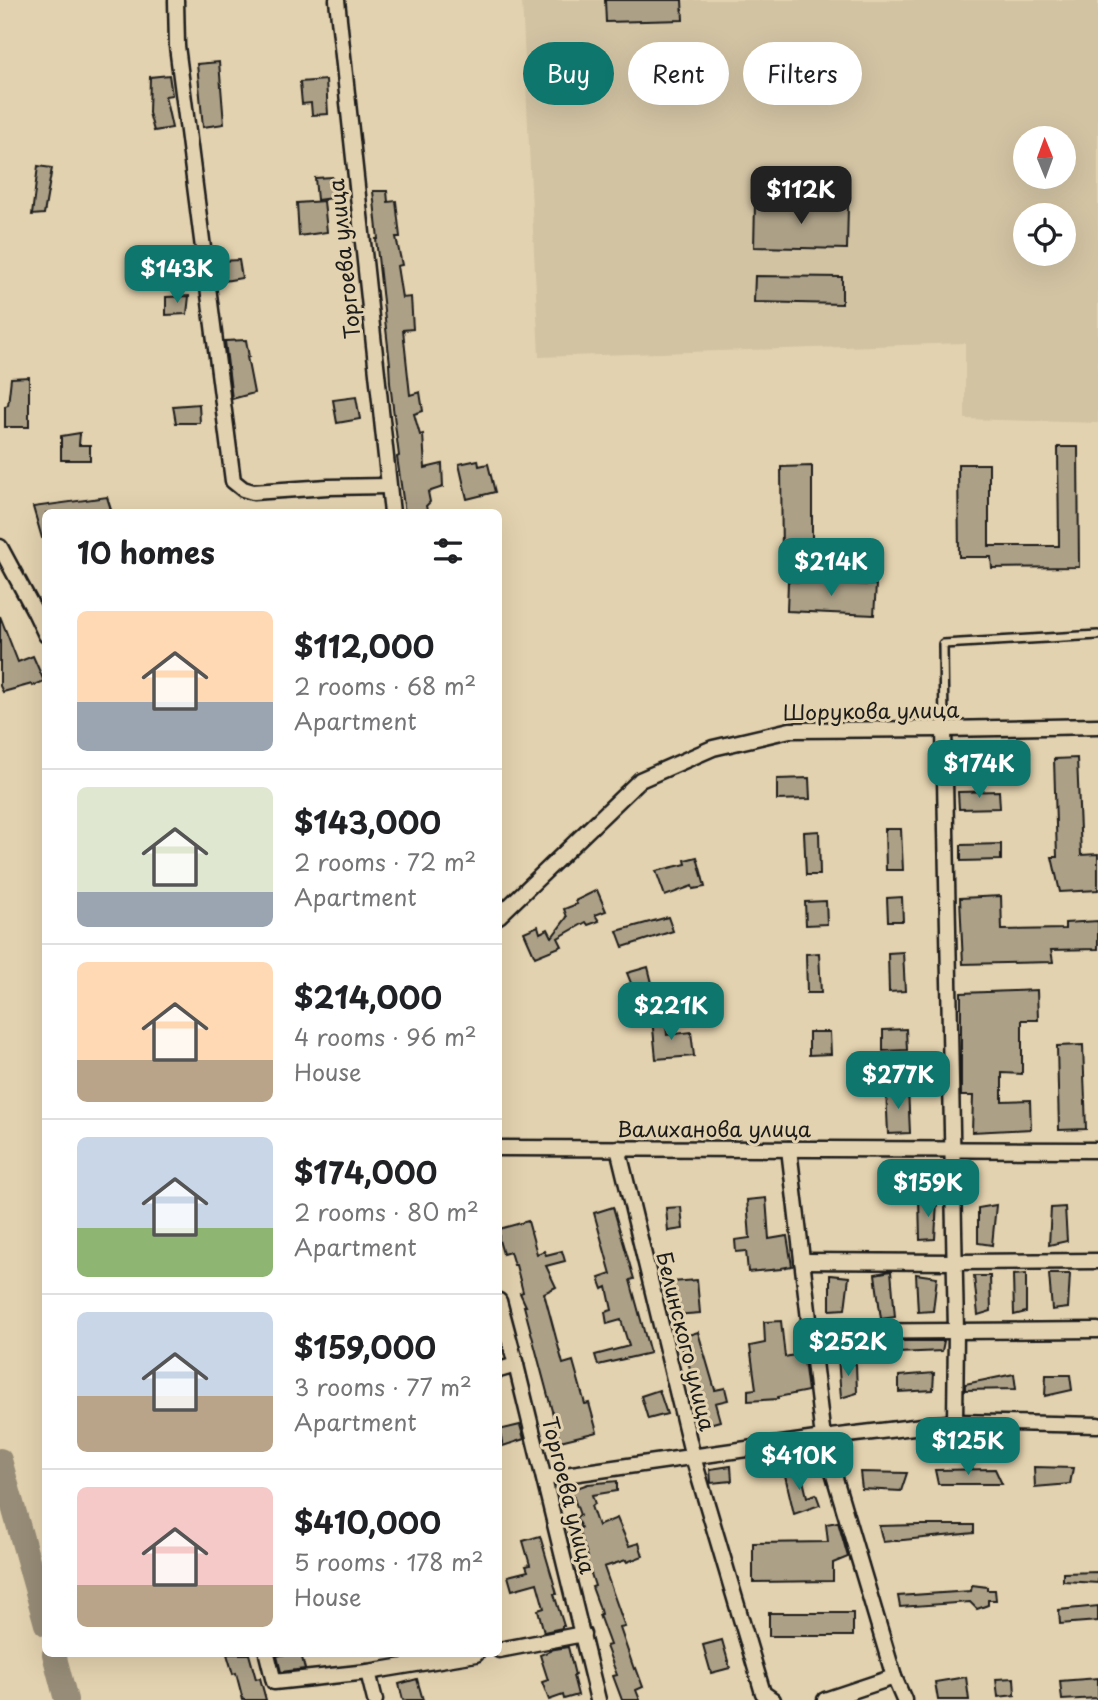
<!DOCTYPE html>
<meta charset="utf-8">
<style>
:root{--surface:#fff;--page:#f2f2f2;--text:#202124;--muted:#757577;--line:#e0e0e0;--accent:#0f766e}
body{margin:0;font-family:"Playpen Sans",sans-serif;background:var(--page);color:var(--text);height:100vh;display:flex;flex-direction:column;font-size:26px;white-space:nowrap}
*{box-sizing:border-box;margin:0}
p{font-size:23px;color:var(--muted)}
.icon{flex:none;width:38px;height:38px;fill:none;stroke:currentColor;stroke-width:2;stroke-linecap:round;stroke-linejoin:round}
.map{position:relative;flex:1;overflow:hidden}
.sheet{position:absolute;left:42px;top:509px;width:460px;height:1148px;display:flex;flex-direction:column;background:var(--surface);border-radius:10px;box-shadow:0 7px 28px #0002}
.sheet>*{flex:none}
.banner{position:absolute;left:523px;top:42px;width:469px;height:63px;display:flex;gap:14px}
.needle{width:46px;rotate:359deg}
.tools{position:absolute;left:1013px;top:126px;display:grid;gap:14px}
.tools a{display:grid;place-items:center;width:63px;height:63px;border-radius:50%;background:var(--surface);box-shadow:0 7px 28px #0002;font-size:35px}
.price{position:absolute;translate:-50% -60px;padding:0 16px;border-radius:14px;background:var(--accent);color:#fff;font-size:23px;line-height:46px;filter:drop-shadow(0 2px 4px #0008)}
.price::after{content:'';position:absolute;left:50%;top:42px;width:21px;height:16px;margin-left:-10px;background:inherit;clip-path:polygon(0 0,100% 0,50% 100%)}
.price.current{background:#222;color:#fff}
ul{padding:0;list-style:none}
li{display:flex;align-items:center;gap:21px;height:175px;padding:0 35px}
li+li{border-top:2px solid var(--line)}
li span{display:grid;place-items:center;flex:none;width:196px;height:140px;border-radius:10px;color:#555}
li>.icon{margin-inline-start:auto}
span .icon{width:84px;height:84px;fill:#fffc;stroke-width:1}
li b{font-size:30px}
h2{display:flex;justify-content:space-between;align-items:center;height:84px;padding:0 35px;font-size:30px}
.pill{padding:0 24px;border-radius:32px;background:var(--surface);box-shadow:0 7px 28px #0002;font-size:24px;line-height:63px}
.pill.current{background:var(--accent);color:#fff}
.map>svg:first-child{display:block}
.built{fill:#d2c3a3;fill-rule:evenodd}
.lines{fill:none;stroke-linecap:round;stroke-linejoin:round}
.river{stroke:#968c77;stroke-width:24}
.building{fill:#aca087;stroke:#1c1c1c;stroke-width:2}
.service-casing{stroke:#1c1c1c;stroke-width:12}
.minor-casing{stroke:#1c1c1c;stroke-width:19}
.service{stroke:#e3d2af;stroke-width:7}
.minor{stroke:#e3d2af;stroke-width:14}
.labels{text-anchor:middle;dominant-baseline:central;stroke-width:6;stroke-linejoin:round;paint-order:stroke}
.street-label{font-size:21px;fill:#1c1c1c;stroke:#e3d2af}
</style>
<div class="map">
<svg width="1098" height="1700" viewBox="0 0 1098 1700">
<rect width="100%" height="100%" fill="#e3d2af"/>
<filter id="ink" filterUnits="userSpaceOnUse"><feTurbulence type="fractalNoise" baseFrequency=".0143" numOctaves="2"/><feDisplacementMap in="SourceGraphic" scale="14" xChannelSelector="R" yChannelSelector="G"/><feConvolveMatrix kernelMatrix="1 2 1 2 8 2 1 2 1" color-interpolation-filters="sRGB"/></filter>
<g filter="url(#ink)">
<path class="built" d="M522 0H1098V423L965 419V343L539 357ZM1026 138H1064V177H1026ZM1026 215H1064V254H1026Z"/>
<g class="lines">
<g class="river">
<polyline points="0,1460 46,1624"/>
<polyline points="54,1654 66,1700"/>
</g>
</g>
<g class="building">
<polygon points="605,0 682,0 683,20 606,22"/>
<polygon points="219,62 224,124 203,127 197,64"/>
<polygon points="169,75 172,95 165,96 172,128 154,131 149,113 150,77"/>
<polygon points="326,80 328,114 312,115 311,103 302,104 300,82"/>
<polygon points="38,166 52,168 44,214 32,215"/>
<polygon points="332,177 332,198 317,200 315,178"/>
<polygon points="373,191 387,191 388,202 396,201 400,237 396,237 402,265 397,266 402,298 411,297 413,329 403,330 410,395 420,392 423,411 414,414 420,435 423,434 425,468 442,464 443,487 428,492 430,502 426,506 427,510 408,513 405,513 397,457 399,456 390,383 389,364 390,364 376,239 378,239"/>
<polygon points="324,201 327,232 299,236 297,203"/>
<polygon points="755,204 848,205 847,249 754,247"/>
<polygon points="158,249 183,252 185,269 162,273"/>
<polygon points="239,260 242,278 224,281 221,261"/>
<polygon points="755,276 842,277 842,304 754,302"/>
<polygon points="189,296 187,314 166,315 166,297"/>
<polygon points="246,340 249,357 247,357 254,393 232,399 225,341"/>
<polygon points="29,377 29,427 5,427 5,406 8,405 11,378"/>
<polygon points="356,397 360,419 337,423 333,400"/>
<polygon points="199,404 200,423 176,423 173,406"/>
<polygon points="80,433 79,445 90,445 90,460 61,460 61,436"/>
<polygon points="1058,447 1078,447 1079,567 992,568 991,557 959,557 958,464 989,464 989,546 1059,546"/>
<polygon points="478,460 479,466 488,464 495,492 467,499 459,464"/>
<polygon points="812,466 812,559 782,559 781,467"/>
<polygon points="107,497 112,513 46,513 46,538 42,538 33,507"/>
<polygon points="788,581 876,585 874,615 787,611"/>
<polygon points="0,616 18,662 33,656 44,681 33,686 32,684 3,692 0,686"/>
<polygon points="1077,758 1081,855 1098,854 1098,890 1060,892 1052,857 1057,857 1054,759"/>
<polygon points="809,778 810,799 777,800 777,779"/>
<polygon points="999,791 1000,808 959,809 958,792"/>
<polygon points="885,829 901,829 903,870 886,870"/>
<polygon points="819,831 820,875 806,875 804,832"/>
<polygon points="1001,844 1001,860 961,861 961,845"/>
<polygon points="697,857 705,887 693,889 692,886 665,896 656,871 686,864 685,860"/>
<polygon points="597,890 606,911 595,915 599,921 588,925 586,922 558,938 562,946 535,957 524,932 538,926 540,933 548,929 552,937 567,917 564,909 577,904 575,901"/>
<polygon points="1001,896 1002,930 1065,929 1065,923 1098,921 1098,949 1051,950 1053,962 963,964 960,898"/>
<polygon points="902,897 903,921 888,921 887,898"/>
<polygon points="826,901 827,924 806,925 805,902"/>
<polygon points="668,917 673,931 623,947 617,931"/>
<polygon points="903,952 905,991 889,992 888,953"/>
<polygon points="819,953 821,993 807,993 806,954"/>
<polygon points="648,967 654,991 637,998 627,973"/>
<polygon points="1037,990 1038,1020 1022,1020 1022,1074 1002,1073 1002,1101 1030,1100 1031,1129 972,1132 973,1096 961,1096 961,993"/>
<polygon points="665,1016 667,1035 691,1032 694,1056 656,1059 652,1018"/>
<polygon points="906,1029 907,1050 883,1051 883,1030"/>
<polygon points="809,1032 830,1032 831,1054 809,1055"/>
<polygon points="1083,1045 1086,1129 1059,1130 1057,1046"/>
<polygon points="908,1088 910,1133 888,1134 886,1089"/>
<polygon points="919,1197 937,1201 935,1239 920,1240"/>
<polygon points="766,1198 769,1239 787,1236 792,1266 781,1268 781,1269 748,1272 746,1251 736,1252 735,1240 750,1238 747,1200"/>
<polygon points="996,1205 992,1245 978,1243 978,1208"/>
<polygon points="613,1207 634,1279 630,1280 650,1353 598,1365 595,1355 629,1346 621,1320 607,1324 605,1312 612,1310 607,1287 603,1289 599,1278 611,1274 594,1213"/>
<polygon points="681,1207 683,1229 668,1231 666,1208"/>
<polygon points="1065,1207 1067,1241 1049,1245 1051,1208"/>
<polygon points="528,1221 537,1254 544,1251 546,1255 562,1251 565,1261 546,1266 556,1287 544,1293 563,1364 573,1361 585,1404 589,1403 597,1432 560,1441 524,1306 526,1306 520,1293 523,1292 516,1265 514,1265 510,1252 503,1254 499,1240 499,1229"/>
<polygon points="891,1271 895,1317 881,1319 875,1274"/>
<polygon points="916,1274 937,1277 933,1311 918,1312"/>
<polygon points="1026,1274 1026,1312 1014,1315 1013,1275"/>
<polygon points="1049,1274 1070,1274 1068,1308 1052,1310"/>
<polygon points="830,1275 849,1277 845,1309 830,1310"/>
<polygon points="974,1276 990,1276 991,1311 978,1315"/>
<polygon points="697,1280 700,1313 675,1315 672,1282"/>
<polygon points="781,1321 785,1357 803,1353 808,1391 778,1397 778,1399 748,1401 748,1390 756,1389 750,1346 765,1343 764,1322"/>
<polygon points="698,1332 715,1390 725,1388 728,1400 715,1403 720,1421 702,1426 696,1404 692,1376 686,1354 684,1354 679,1338"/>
<polygon points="856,1341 944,1341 942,1351 853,1355"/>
<polygon points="838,1357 856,1364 857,1393 841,1398"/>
<polygon points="934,1373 933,1390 899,1392 899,1376"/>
<polygon points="1014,1374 1016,1389 965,1390 965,1384"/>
<polygon points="1046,1375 1070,1375 1072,1390 1045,1396"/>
<polygon points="659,1390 667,1414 648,1419 641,1396"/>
<polygon points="520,1425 524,1439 503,1446 499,1430"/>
<polygon points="731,1466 732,1481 711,1483 710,1469"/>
<polygon points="800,1467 807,1497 816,1494 820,1505 794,1514 784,1471"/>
<polygon points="1034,1467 1073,1468 1070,1484 1035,1487"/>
<polygon points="995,1469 1002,1484 938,1484 935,1470"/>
<polygon points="860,1472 907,1473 901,1491 862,1489"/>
<polygon points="617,1481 617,1491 592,1495 595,1504 591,1506 598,1526 617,1518 629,1546 639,1543 643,1556 627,1562 626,1560 604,1567 625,1627 620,1628 634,1669 636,1668 643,1687 636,1690 640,1700 622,1700 613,1676 617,1675 606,1646 610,1645 599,1615 601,1614 599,1606 592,1587 595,1586 586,1558 588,1557 578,1529 581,1528 576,1517 580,1515 571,1490 588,1484"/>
<polygon points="838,1522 848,1557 833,1563 833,1581 753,1582 753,1543 828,1542 826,1524"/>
<polygon points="919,1525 974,1525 974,1533 883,1542 879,1526"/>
<polygon points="540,1536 557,1594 554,1594 564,1626 562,1626 562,1628 544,1632 538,1610 544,1608 537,1583 512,1590 508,1576 528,1571 526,1566 530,1565 523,1541"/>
<polygon points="1098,1572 1098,1583 1063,1581 1063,1573"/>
<polygon points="972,1585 987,1587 987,1590 995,1590 996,1600 988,1600 988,1605 977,1609 970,1602 900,1607 898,1596 971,1591"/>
<polygon points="1098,1606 1098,1621 1060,1624 1059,1610"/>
<rect x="769" y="1613" width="84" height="23"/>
<polygon points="722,1640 730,1668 711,1673 703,1645"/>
<polygon points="568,1647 575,1675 573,1676 578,1695 564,1699 563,1695 549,1700 542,1682 548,1680 540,1655 550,1651 549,1650"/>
<polygon points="227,1654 249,1654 256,1679 260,1678 266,1700 243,1700 236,1673 233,1674"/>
<polygon points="286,1654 301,1654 305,1669 281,1672 277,1656"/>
<polygon points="966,1677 969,1700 938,1700 935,1682"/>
<polygon points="1014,1678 1015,1695 998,1697 996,1679"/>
<polygon points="1098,1678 1098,1698 1062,1700 1060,1681"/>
<polygon points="417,1679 423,1700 403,1700 399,1684"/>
</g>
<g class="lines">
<defs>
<polyline id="service" points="944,729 943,644 1098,635"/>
<g id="minor">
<polyline points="176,0 177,46 233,481 243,489 253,492 328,487 388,486"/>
<polyline points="337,0 392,513"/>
<polyline points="0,547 35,612 46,635"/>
<polyline points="944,729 956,1331 955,1422"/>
<polyline points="499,916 640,780 713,748 790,730 944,729 1098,726"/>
<polyline points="499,1148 1098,1150"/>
<polyline points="618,1148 693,1457 763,1693 773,1700"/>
<polyline points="789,1149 823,1438 894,1677 904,1700"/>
<polyline points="802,1261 955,1262 1098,1261"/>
<polyline points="499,1301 516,1365 598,1700"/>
<polyline points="811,1332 1098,1330"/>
<polyline points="499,1370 516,1365"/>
<polyline points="544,1478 823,1438 955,1422 1098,1425"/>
<polyline points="499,1650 583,1634"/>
<polyline points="267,1654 274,1682 368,1672 476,1654"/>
<polyline points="368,1672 375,1700"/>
<polyline points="825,1700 894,1677"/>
</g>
</defs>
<use href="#service" class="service-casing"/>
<use href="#minor" class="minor-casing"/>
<use href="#service" class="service"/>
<use href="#minor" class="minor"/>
</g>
</g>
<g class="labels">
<g class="street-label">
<text transform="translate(343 259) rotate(-96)">Торгоева улица</text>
<text transform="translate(871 710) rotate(-1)">Шорукова улица</text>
<text x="714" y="1128">Валиханова улица</text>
<text transform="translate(687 1341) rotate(76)">Белинского улица</text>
<text transform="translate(570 1495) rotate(76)">Торгоева улица</text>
</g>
</g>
</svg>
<div class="tools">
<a><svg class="needle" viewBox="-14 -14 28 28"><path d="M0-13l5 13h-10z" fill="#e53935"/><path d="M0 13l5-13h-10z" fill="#757577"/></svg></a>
<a><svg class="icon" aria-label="locate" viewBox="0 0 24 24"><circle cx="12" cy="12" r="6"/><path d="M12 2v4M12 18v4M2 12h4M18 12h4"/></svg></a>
</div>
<b class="price current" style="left:801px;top:226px">$112K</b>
<b class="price" style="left:177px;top:305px">$143K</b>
<b class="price" style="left:831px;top:598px">$214K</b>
<b class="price" style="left:979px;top:800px">$174K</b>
<b class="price" style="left:671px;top:1042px">$221K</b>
<b class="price" style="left:898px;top:1111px">$277K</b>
<b class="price" style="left:928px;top:1219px">$159K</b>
<b class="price" style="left:848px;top:1378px">$252K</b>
<b class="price" style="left:968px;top:1477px">$125K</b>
<b class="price" style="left:799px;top:1492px">$410K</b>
<div class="banner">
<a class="pill current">Buy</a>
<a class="pill">Rent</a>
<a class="pill">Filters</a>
</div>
<section class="sheet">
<h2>10 homes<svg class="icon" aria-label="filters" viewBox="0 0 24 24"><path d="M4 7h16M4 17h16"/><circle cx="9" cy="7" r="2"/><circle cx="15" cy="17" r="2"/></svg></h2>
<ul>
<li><span style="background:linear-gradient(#ffd9b3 65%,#9aa5b1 0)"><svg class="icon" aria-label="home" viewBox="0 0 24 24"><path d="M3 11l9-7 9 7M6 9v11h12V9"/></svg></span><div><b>$112,000</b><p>2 rooms · 68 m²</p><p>Apartment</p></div></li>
<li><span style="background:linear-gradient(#dfe7d0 75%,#9aa5b1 0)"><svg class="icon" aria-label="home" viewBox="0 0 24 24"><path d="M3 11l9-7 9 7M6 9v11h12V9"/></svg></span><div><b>$143,000</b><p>2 rooms · 72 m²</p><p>Apartment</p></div></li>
<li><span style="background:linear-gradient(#ffd9b3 70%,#b9a48a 0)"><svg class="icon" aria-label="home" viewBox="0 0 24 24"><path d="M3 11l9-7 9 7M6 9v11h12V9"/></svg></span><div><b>$214,000</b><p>4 rooms · 96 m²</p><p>House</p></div></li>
<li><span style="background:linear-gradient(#c9d6e8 65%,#8fb573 0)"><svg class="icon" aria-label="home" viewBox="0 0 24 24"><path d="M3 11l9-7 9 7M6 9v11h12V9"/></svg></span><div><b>$174,000</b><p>2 rooms · 80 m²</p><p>Apartment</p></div></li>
<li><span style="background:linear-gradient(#c9d6e8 60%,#b9a48a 0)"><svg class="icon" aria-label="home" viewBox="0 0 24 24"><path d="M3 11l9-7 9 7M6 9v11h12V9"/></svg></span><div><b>$159,000</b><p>3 rooms · 77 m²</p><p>Apartment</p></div></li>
<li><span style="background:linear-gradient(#f6c9c9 70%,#b9a48a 0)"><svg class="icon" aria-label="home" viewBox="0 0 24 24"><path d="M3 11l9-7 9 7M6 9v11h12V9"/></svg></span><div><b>$410,000</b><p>5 rooms · 178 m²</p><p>House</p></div></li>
</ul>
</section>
</div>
